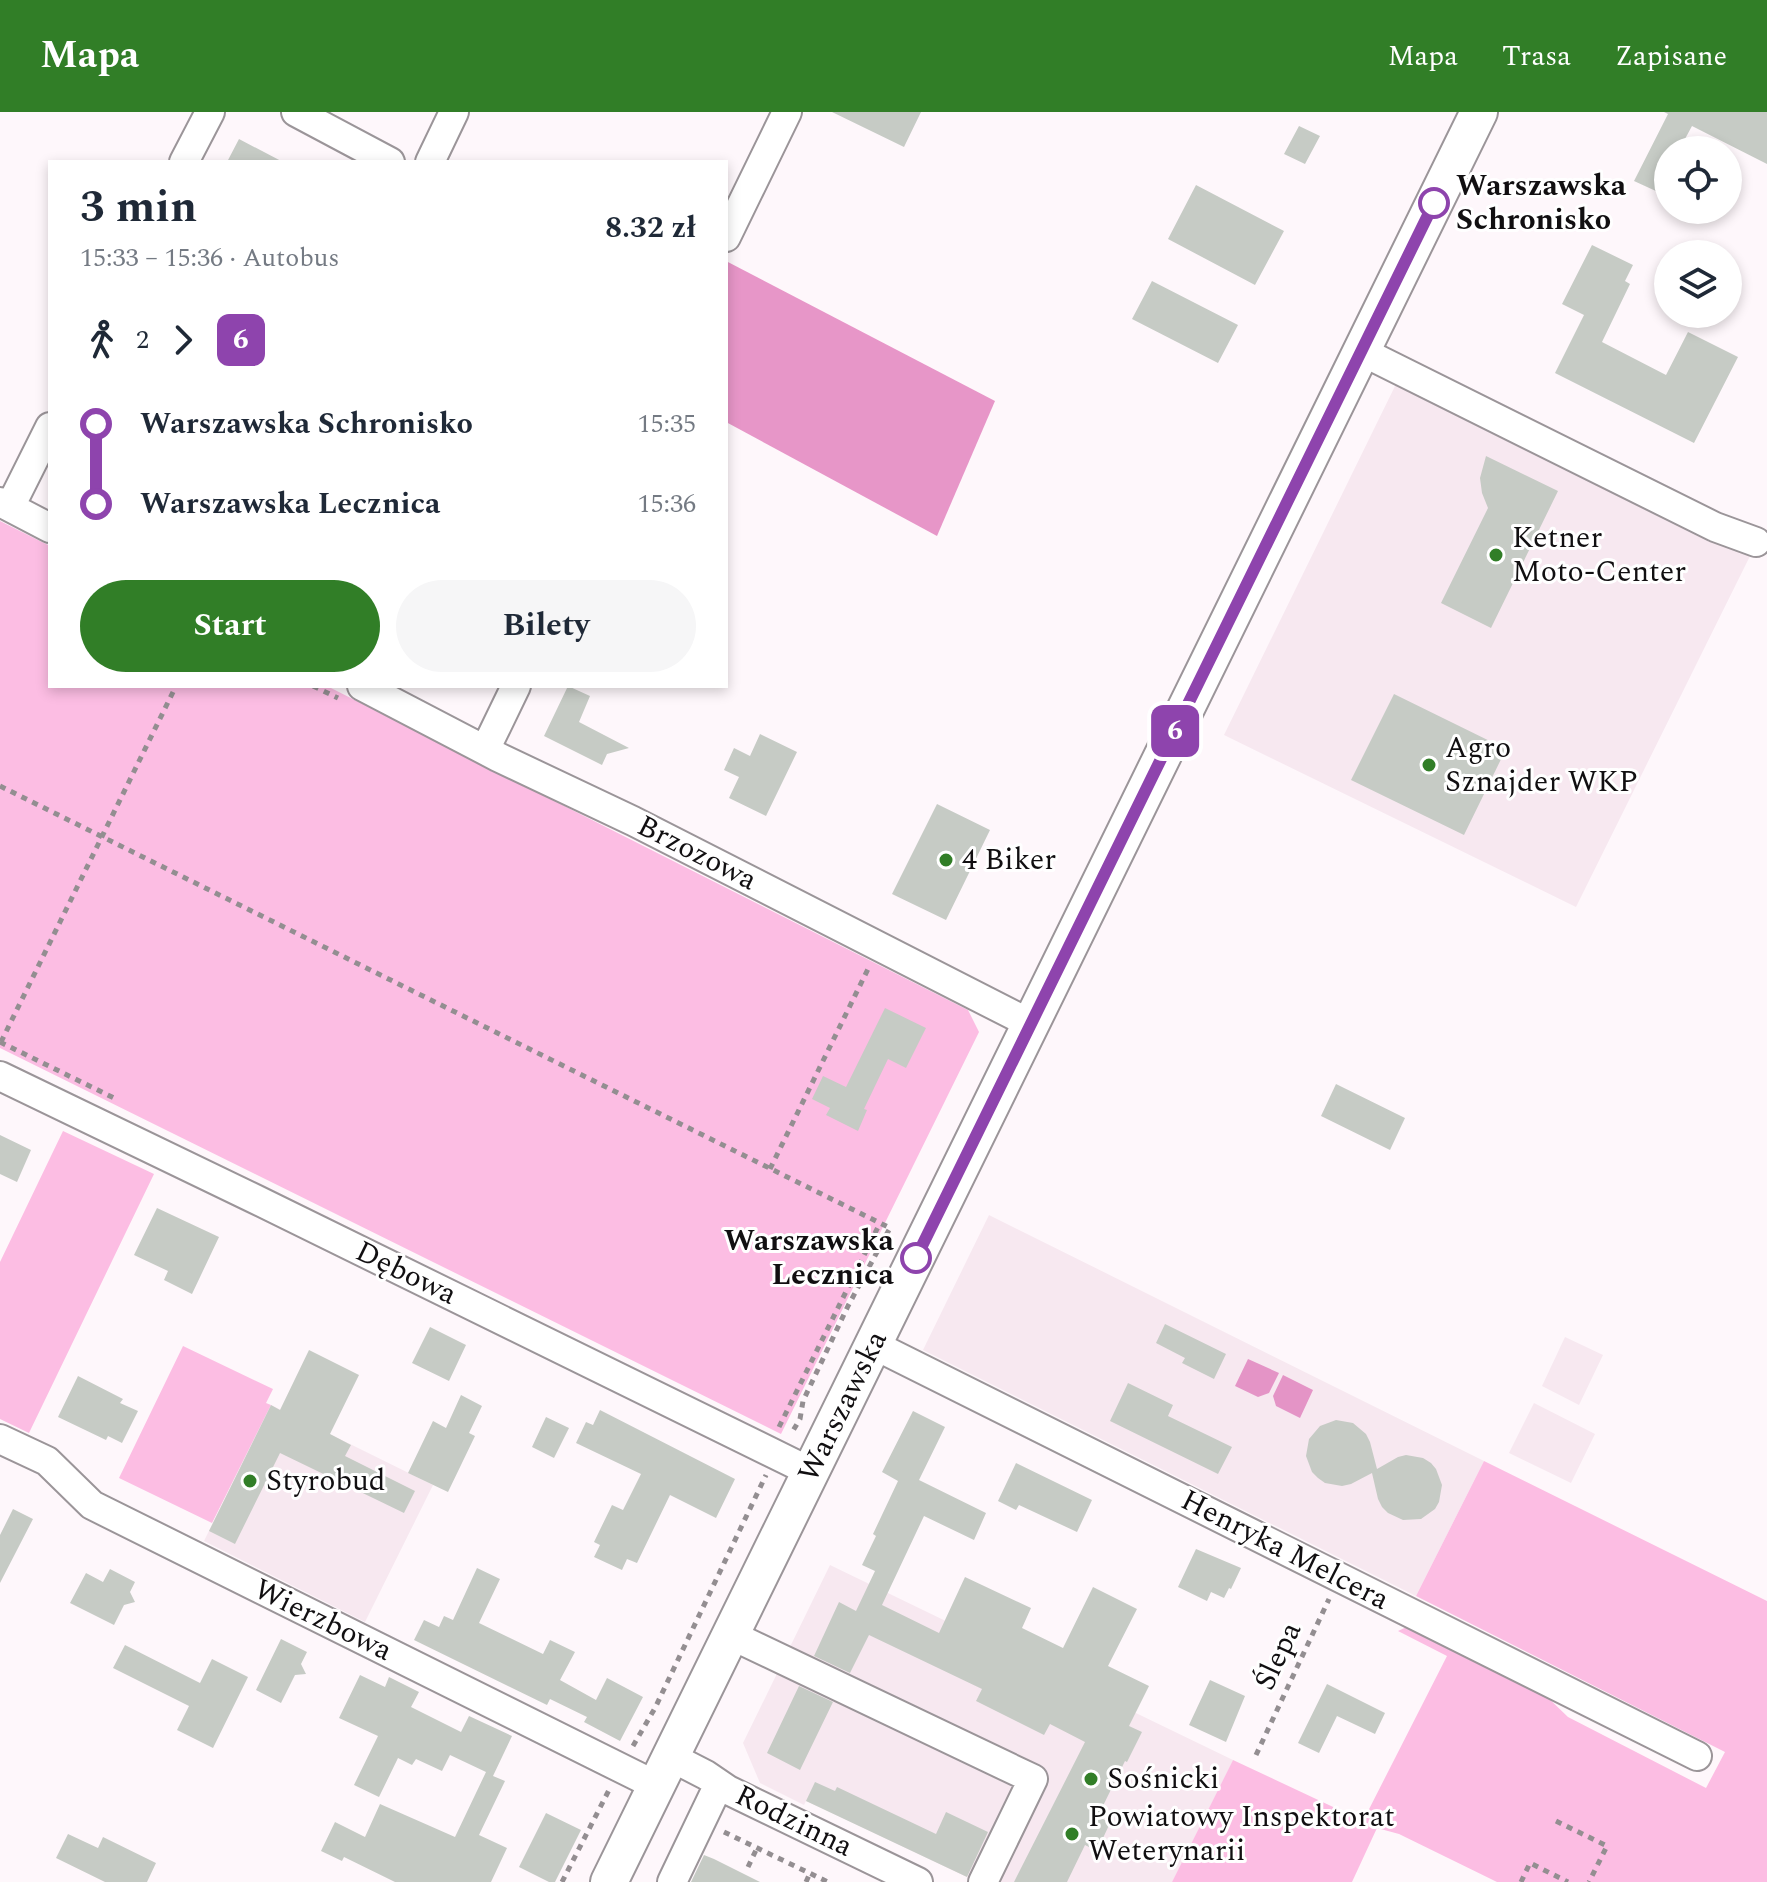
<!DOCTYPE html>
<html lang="pl">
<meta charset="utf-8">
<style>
:root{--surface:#fff;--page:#f6f6f7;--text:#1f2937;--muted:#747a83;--accent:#317e27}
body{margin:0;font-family:Spectral,serif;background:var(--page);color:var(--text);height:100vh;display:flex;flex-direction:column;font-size:30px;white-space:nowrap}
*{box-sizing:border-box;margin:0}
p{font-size:26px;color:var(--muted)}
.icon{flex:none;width:44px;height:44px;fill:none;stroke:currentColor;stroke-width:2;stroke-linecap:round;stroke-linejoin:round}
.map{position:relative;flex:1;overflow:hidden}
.side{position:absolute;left:48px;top:48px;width:680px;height:528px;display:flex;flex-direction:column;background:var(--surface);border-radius:0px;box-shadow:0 4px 12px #0003}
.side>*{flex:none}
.badge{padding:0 16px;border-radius:12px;font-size:28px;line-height:52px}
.buttons{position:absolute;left:1654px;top:24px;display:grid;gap:16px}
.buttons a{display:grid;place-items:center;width:88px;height:88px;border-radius:50%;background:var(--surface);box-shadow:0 4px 12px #0003;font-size:40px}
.map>.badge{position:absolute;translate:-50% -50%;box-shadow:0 0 0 4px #fff}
.legs{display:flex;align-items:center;gap:12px;height:88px;padding:0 32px;font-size:26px}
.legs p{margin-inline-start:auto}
.summary{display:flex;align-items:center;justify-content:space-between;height:136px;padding:0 32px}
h1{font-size:44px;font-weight:700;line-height:60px}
.cta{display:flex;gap:16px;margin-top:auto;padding:16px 32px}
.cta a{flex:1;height:92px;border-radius:48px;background:var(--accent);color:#fff;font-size:32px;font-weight:700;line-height:92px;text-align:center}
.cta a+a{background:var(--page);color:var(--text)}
ul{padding:0 32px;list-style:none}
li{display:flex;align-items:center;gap:28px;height:80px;font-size:30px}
li i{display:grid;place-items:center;width:12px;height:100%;margin:0 10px;background:currentColor}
li i::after{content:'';width:20px;height:20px;margin:-10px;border:6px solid;border-radius:50%;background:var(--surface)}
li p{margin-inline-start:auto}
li:first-child i{background:linear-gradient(#0000 50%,currentColor 0)}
li:last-child i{background:linear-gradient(currentColor 50%,#0000 0)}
header{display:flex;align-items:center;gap:48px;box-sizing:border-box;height:112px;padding:0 40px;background:var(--accent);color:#fff}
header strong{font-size:38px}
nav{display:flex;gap:44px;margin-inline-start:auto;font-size:28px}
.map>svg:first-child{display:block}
.built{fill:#f7e8f0}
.green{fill:#fcbde3}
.forest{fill:#e796c8}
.water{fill:#e494c6}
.building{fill:#c6cbc5}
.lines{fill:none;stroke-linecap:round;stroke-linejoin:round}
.minor-casing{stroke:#9b9599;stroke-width:32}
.major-casing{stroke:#9b9599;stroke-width:40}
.path{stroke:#938e91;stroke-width:5;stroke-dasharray:6 6;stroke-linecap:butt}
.minor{stroke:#fff;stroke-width:28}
.major{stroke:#fff;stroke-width:36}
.line-1-casing{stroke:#fff;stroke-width:18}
.line-1{stroke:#8e44ad;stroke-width:12}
.stop-1-dot{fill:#fff;stroke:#8e44ad;stroke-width:4}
.poi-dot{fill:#317e27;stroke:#fff;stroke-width:3}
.labels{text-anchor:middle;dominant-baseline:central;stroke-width:6;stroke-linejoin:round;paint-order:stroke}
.stop-label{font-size:30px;font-weight:bold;fill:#110f11;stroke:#fff;text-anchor:start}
.poi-label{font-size:30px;fill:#110f11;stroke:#fff;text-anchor:start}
.street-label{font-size:30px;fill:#110f11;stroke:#fff}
</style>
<header>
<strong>Mapa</strong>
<nav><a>Mapa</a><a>Trasa</a><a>Zapisane</a></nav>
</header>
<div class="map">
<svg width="1767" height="1770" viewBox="0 0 1767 1770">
<rect width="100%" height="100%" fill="#fef7fb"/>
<path class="built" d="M 1398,268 L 1750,444 L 1576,795 L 1224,623 Z
M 989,1103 L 1484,1349 L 1416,1484 L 923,1238 Z
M 1565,1225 L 1603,1243 L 1579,1293 L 1542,1274 Z
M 1534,1291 L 1595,1322 L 1571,1371 L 1509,1341 Z
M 271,1293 L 433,1373 L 365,1510 L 204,1429 Z
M 830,1453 L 1233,1648 L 1172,1770 L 968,1770 L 969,1766 L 826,1698 L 806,1689 L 804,1693 L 760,1671 L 743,1631 Z"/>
<path class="green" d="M 0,409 L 50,434 L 50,574 L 327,574 L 968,898 L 979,920 L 781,1322 L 0,936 Z
M 63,1019 L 154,1062 L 29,1321 L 0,1307 L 0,1150 Z
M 183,1234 L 273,1277 L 266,1291 L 271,1293 L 212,1411 L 119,1366 Z
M 1484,1349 L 1767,1489 L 1767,1770 L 1497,1770 L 1399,1722 L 1377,1716 L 1352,1770 L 1172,1770 L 1233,1648 L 1363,1709 L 1447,1544 L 1398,1519 L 1411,1513 L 1541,1579 L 1568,1605 L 1706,1676 L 1725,1640 L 1416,1484 Z"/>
<path class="forest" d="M 726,149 L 995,289 L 937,424 L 726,310 Z"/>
<path class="water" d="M 1248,1247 L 1279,1261 L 1269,1281 L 1258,1285 L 1235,1274 Z
M 1283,1263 L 1313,1278 L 1300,1306 L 1276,1294 L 1273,1284 Z"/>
<path class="building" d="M 832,0 L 921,0 L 904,35 Z
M 1664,0 L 1767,0 L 1767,52 L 1692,14 L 1679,38 L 1668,38 L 1668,60 L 1658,80 L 1634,69 L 1668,2 Z
M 1299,14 L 1320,24 L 1305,52 L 1284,42 Z
M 239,27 L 283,50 L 227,50 Z
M 1196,73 L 1284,119 L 1255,173 L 1168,127 Z
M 1592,133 L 1633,153 L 1625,169 L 1630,172 L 1602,230 L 1666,263 L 1688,220 L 1738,245 L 1694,331 L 1555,261 L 1584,203 L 1562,192 Z
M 1152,169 L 1238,213 L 1218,251 L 1132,207 Z
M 1486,344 L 1558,379 L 1491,516 L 1441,491 L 1488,396 L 1482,381 L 1480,366 Z
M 568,574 L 590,584 L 579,610 L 629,636 L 607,642 L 602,653 L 544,624 Z
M 1394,582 L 1506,637 L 1464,723 L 1351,668 Z
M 760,622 L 797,640 L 766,704 L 729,686 L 739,665 L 724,658 L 734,636 L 750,644 Z
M 937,692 L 990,718 L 946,808 L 892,782 Z
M 885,896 L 926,916 L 906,956 L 888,947 L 864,997 L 867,998 L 858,1019 L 826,1003 L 830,996 L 812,987 L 823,964 L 846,975 Z
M 1336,972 L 1405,1006 L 1390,1038 L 1321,1004 Z
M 0,1023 L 31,1038 L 17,1070 L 0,1062 Z
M 157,1096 L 219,1125 L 192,1182 L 164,1168 L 168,1159 L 134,1143 Z
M 1165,1212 L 1226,1242 L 1214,1267 L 1182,1251 L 1185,1246 L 1156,1231 Z
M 430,1215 L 466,1233 L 449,1269 L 412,1251 Z
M 309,1238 L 359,1263 L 330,1322 L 351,1333 L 345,1344 L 415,1379 L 404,1401 L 280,1341 L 235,1432 L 209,1419 L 271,1293 L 280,1298 Z
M 78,1264 L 123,1287 L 120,1291 L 138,1299 L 122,1331 L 108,1324 L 106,1328 L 58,1305 Z
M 1128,1271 L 1173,1293 L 1168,1304 L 1232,1335 L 1218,1362 L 1110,1309 Z
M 461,1283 L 482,1294 L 469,1321 L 475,1324 L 448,1380 L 408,1361 L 433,1309 L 446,1316 Z
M 600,1298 L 735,1367 L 716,1406 L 670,1383 L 637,1451 L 627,1447 L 622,1458 L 594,1445 L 600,1433 L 594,1430 L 612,1393 L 623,1398 L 641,1362 L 576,1331 L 586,1310 L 593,1313 Z
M 913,1299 L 945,1315 L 919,1368 L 986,1401 L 974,1428 L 924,1404 L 882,1493 L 939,1521 L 965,1465 L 1031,1496 L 1022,1516 L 1063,1536 L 1093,1475 L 1137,1497 L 1108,1554 L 1149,1574 L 1129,1614 L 1142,1620 L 1127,1650 L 1125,1649 L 1098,1704 L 1110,1711 L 1097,1739 L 1085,1733 L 1067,1770 L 1014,1770 L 1085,1630 L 1050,1612 L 1044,1623 L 976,1589 L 982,1577 L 869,1523 L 850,1561 L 814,1544 L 839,1490 L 856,1499 L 875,1459 L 862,1453 L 876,1424 L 873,1422 L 898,1369 L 882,1360 Z
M 546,1305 L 569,1316 L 554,1346 L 532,1335 Z
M 1336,1308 L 1353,1311 L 1366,1322 L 1370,1330 L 1377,1357 L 1398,1345 L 1406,1343 L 1423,1346 L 1431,1351 L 1436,1357 L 1442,1373 L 1439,1390 L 1435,1397 L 1421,1407 L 1403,1408 L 1388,1401 L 1382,1395 L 1378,1387 L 1372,1361 L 1351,1372 L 1342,1374 L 1325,1371 L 1318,1366 L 1312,1360 L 1306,1344 L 1309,1327 L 1320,1314 Z
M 1016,1351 L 1092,1388 L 1077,1420 L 1019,1393 L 1016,1398 L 998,1389 Z
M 13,1397 L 33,1407 L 0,1471 L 0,1423 Z
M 1196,1437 L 1241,1456 L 1231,1477 L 1229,1476 L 1224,1486 L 1211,1480 L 1207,1489 L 1178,1475 Z
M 477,1456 L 500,1467 L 479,1511 L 543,1542 L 550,1528 L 575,1540 L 560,1568 L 596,1588 L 607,1566 L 643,1585 L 620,1629 L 584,1610 L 587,1605 L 550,1587 L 547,1593 L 414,1528 L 424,1508 L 439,1515 L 444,1504 L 453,1508 Z
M 110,1457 L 135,1470 L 130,1480 L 135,1490 L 124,1493 L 114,1513 L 70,1491 L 86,1461 L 103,1470 Z
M 281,1527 L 307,1540 L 301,1552 L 306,1562 L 295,1563 L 281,1591 L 256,1578 Z
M 125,1533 L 200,1571 L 212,1547 L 248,1565 L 213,1636 L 177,1618 L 189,1594 L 113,1556 Z
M 360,1563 L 385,1575 L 389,1565 L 419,1580 L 411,1595 L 461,1620 L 469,1604 L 512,1624 L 493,1664 L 505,1669 L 479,1723 L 507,1736 L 491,1770 L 395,1770 L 344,1745 L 342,1749 L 321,1739 L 335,1710 L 365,1725 L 380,1692 L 455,1725 L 486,1660 L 450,1643 L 442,1659 L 416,1647 L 412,1653 L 398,1646 L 379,1685 L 354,1673 L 378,1624 L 339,1606 Z
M 1210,1568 L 1245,1584 L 1226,1630 L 1189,1613 Z
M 1327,1572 L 1385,1601 L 1375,1622 L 1337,1604 L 1319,1641 L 1298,1631 Z
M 799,1574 L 833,1590 L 800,1658 L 767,1641 Z
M 815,1670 L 835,1679 L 837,1675 L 936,1722 L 946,1700 L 988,1720 L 967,1765 L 806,1689 Z
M 546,1701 L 581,1718 L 555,1770 L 549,1770 L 519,1755 Z
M 68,1722 L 98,1736 L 103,1725 L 156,1751 L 147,1770 L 105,1770 L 56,1746 Z
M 704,1743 L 714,1747 L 760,1770 L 691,1770 Z"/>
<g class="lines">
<g class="minor-casing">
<path id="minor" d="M 296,0 L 390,50
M 184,50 L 210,0
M 430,50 L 454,0
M 726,125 L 787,0
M 1361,239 L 1715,415 L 1756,430
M 0,390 L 50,416
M 10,395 L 50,315
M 362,574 L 498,645 L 633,709 L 1031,912
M 485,638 L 516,574
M 0,964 L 255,1087 L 811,1360
M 874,1233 L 1697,1644
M 0,1327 L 47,1349 L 92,1393 L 657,1674
M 731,1523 L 1033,1667 L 983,1770
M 671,1645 L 706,1663 L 728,1678 L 918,1770
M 672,1770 L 719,1672"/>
</g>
<g class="major-casing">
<g id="major">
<path id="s1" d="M 609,1770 L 1479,0"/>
</g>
</g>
<path class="path" d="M 313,574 L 338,586
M 0,674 L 890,1116 L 848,1194 L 803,1289 L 800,1307 L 791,1322
M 0,930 L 114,986
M 1,930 L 176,574
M 770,1057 L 868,857
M 779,1315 L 880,1111
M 633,1634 L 655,1596 L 766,1363
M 1256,1643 L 1329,1487
M 1556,1709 L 1607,1734 L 1589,1770
M 724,1720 L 828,1770
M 748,1755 L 757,1736
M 562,1770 L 609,1678
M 806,1770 L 810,1761
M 1521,1770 L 1530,1751 L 1568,1770"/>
<use href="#minor" class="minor"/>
<use href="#major" class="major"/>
</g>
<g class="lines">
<g class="line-1-casing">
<path id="line-1" d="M 916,1146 L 1434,91"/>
</g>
<use href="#line-1" class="line-1"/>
</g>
<g class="stop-1-dot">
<circle cx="1434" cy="91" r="14"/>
<circle cx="916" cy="1146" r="14"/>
</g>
<g class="poi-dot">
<circle cx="1496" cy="443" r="8"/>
<circle cx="1429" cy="653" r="8"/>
<circle cx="946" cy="748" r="8"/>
<circle cx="250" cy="1369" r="8"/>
<circle cx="1091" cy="1667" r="8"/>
<circle cx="1072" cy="1722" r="8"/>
</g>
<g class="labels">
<g class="stop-label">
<text x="1456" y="74">Warszawska<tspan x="1456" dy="34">Schronisko</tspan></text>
<text x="894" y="1129" text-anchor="end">Warszawska<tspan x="894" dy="34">Lecznica</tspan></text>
</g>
<g class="poi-label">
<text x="1512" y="426">Ketner<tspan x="1512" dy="34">Moto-Center</tspan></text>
<text x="1445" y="636">Agro<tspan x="1445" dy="34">Sznajder WKP</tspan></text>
<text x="962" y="748">4 Biker</text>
<text x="266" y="1369">Styrobud</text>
<text x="1107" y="1667">Sośnicki</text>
<text x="1088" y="1705">Powiatowy Inspektorat<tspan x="1088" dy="34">Weterynarii</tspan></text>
</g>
<g class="street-label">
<text transform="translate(697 741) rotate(27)">Brzozowa</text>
<text transform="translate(406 1161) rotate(26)">Dębowa</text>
<text stroke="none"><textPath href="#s1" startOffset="530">Warszawska</textPath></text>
<text transform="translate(1285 1438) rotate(27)">Henryka Melcera</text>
<text transform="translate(323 1508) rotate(26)">Wierzbowa</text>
<text transform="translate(1278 1544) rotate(-65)">Ślepa</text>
<text transform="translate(794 1709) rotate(26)">Rodzinna</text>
</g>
</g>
</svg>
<div class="buttons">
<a><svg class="icon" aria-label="locate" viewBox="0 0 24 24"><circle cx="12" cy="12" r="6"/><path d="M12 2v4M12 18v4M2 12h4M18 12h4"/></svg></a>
<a><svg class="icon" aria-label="layers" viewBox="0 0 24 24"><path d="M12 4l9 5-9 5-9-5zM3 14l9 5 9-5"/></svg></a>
</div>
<b class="badge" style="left:1175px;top:619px;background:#8e44ad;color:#fff">6</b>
<section class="side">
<div class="summary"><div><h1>3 min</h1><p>15:33 – 15:36 · Autobus</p></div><b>8.32 zł</b></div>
<div class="legs"><svg class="icon" aria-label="walk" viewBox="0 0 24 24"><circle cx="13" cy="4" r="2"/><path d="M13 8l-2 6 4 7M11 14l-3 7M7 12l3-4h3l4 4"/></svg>2<svg class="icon" aria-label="forward" viewBox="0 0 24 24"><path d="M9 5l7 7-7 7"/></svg><b class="badge" style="background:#8e44ad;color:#fff">6</b></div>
<ul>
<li><i style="color:#8e44ad"></i><b>Warszawska Schronisko</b><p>15:35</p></li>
<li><i style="color:#8e44ad"></i><b>Warszawska Lecznica</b><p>15:36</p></li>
</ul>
<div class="cta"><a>Start</a><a>Bilety</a></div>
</section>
</div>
